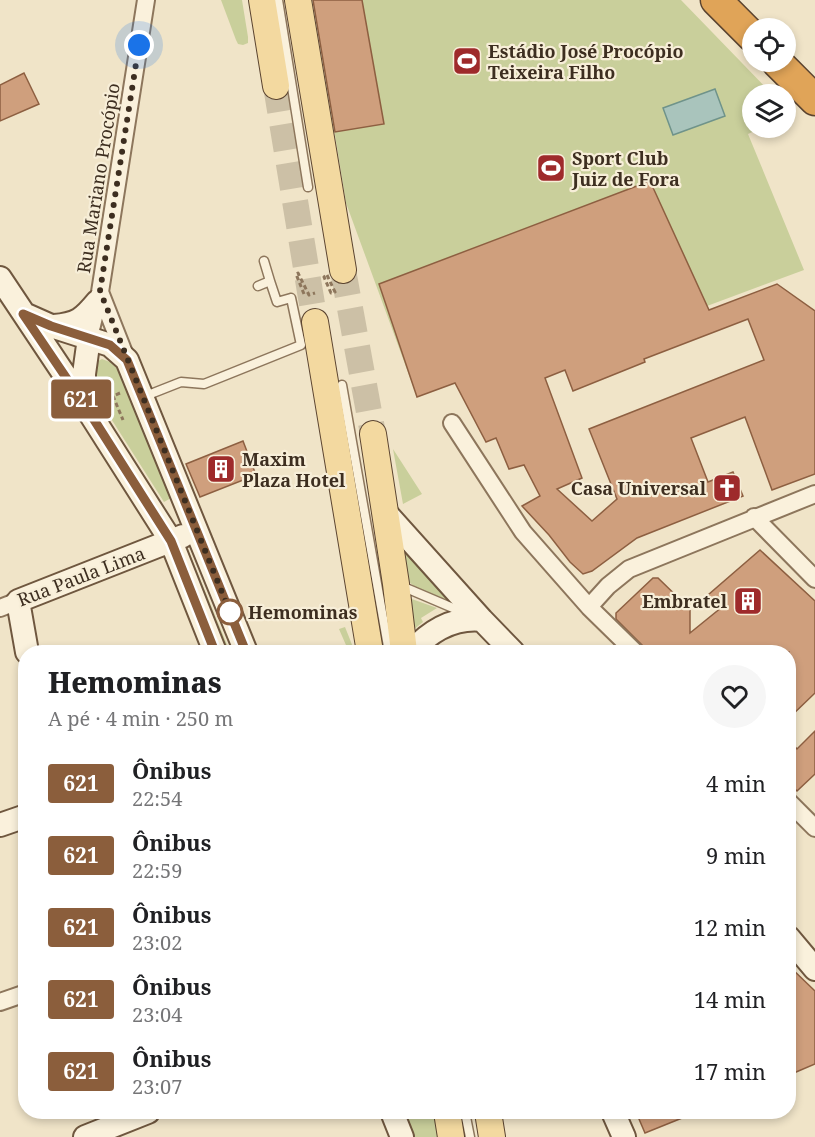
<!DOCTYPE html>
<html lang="pt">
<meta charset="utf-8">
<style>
:root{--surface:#fff;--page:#f6f6f6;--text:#202124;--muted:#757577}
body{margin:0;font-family:"Noto Serif",serif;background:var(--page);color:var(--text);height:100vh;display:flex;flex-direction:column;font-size:22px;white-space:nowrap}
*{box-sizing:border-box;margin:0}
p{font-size:20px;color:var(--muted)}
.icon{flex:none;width:33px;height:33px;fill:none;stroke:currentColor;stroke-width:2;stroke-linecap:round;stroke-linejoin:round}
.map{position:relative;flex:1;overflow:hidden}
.drawer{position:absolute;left:18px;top:645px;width:778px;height:474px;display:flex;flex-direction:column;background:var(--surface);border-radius:24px;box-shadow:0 3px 9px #0003}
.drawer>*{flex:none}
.badge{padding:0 12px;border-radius:4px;font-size:21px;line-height:39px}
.buttons{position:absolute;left:742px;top:18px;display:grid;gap:12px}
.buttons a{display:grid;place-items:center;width:54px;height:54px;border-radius:50%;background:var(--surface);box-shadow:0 3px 9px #0003;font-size:30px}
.you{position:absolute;width:30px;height:30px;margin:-15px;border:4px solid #fff;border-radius:50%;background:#1a73e8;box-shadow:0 0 0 9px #1a73e833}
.map>.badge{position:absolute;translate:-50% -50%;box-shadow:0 0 0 3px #fff}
.round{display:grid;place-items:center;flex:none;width:63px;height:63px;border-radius:32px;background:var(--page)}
.headline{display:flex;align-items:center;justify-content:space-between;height:102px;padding:0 30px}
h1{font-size:28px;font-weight:800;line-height:45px}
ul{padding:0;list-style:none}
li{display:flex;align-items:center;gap:18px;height:72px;padding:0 30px}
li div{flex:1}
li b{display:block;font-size:22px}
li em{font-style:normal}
li .badge{min-width:66px;font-weight:700;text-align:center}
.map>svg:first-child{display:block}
.green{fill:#c9cf9b}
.water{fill:#a9c4bc;stroke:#6f938a;stroke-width:1.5}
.building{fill:#cf9f7d;stroke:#8d5f41;stroke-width:1.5;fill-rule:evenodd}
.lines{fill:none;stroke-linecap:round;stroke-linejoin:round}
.primary-tunnel{stroke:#ccc0a6;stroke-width:26;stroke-dasharray:26 13;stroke-linecap:butt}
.lane-casing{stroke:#8d765c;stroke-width:11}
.street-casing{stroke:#8d765c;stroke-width:20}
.secondary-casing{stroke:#6f573f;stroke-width:26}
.primary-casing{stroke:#5b4430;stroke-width:28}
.highway-casing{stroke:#5b4430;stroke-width:33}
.path{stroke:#8d765c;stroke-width:3;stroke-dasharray:4.5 3;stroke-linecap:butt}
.lane{stroke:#faf1dc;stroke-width:8}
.street{stroke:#faf1dc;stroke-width:16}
.secondary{stroke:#faf1dc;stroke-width:22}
.primary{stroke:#f3d9a0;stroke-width:26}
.highway{stroke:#e0a458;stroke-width:30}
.line-casing{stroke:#fff;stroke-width:14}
.line{stroke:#8b5e3c;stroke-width:9}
.walk{stroke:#3d2e20;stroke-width:6;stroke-dasharray:0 10.8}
.stop-dot{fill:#fff;stroke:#8b5e3c;stroke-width:3}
.labels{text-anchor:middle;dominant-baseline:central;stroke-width:4.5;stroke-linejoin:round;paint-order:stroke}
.poi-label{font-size:18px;font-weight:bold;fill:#3d2e20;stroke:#f7eed8;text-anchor:start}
.street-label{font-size:18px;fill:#3d2e20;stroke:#f7eed8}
.stop-label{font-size:18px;font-weight:bold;fill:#3d2e20;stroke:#f7eed8;text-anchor:start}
</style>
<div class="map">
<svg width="815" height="1137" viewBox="0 0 815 1137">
<rect width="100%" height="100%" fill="#f0e4c8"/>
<path class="green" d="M 221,0 L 242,0 L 248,37 L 248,43 L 243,45 L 238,44 L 236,40 Z
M 313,0 L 681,0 L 772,94 L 753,94 L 753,128 L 761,128 L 748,134 L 804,270 L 707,306 L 700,292 L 417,397 L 346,203 Z
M 102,359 L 110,362 L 117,368 L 171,498 L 164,502 L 89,384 L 94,363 Z
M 393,449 L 422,494 L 403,504 Z
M 400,545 L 453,598 L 447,601 L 415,587 L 408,581 Z
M 187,547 L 230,652 L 227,652 L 183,548 Z
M 409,598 L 437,608 L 421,618 L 423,622 L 413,630 Z
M 345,627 L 355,652 L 349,652 L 339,629 Z
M 400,1112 L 435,1112 L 440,1137 L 410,1137 Z"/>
<path class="water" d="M 715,89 L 725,116 L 673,135 L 663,108 Z"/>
<path class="building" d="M 313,0 L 362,0 L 384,124 L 335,132 Z
M 24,73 L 39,104 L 0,121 L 0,85 Z
M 650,181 L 709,310 L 777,284 L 815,311 L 815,474 L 772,490 L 745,417 L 691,438 L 708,482 L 733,472 L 743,496 L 637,538 L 592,571 L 583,574 L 570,562 L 549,535 L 522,506 L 540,496 L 524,465 L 509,469 L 496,438 L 486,442 L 455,383 L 417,397 L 379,284 ZM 748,319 L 764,360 L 589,429 L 617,499 L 592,521 L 557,489 L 582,478 L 545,378 L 565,370 L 573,391 L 645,362 L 644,359 Z
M 243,441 L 256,475 L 200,497 L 186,464 Z
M 760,550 L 815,601 L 815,693 L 789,718 L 789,652 L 649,652 L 616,619 L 616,613 L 653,578 L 658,578 L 690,609 L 690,633 L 722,607 L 708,595 Z
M 815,731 L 815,774 L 797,791 L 789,783 L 789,740 L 797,749 Z
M 789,966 L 815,991 L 815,1064 L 789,1075 Z
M 636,1112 L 697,1112 L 645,1133 Z"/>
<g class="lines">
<path class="primary-tunnel" d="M 276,86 L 315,322
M 343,270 L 373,434"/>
<g class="lane-casing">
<path id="lane" d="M 278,0 L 308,187
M 264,261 L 270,281
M 342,385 L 389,652
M 143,397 L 181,382 L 204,384 L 301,345 L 291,298 L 277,302 L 270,281 L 258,286
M 399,585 L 467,614
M 465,1112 L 470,1137"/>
</g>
<g class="street-casing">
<path id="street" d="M 100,292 L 126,358
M 89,338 L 100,292 L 146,0
M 452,423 L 523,532 L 589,607 L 635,652
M 754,517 L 815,579
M 589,607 L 608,586 L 629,569 L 815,494
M 0,608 L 18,601
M 789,802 L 815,828
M 0,1002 L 26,993"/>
</g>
<g class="secondary-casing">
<path id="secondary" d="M 0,278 L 84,404 L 171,541 L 215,652
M 24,314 L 51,326 L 110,345 L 127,360 L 246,652
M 54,326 C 77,324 83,319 97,302
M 84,404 L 84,374 L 89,338
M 385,512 L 482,620 L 513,652
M 27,652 L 18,601 L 183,536
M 411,652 C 430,631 453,617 482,620
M 0,825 L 26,816
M 789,938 L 815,969
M 392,1112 L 402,1137
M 613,1112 L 624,1137
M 85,1137 L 148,1112"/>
</g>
<g class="primary-casing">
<path id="primary" d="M 262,0 L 276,86
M 298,0 L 343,270
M 315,322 L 370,652
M 373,434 L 396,584 L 404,652
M 447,1112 L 451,1137
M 488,1112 L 492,1137"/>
</g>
<g class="highway-casing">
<path id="highway" d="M 716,0 L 753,37
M 777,62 L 815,100"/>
</g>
<path class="path" d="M 327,275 L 335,292 L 331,293 L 324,277 Z
M 304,294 L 296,274 L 298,273 L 309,295 L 315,293
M 120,393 L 113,396 L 123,420"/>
<use href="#lane" class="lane"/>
<use href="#street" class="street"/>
<use href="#secondary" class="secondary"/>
<use href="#primary" class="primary"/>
<use href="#highway" class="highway"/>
</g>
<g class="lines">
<g class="line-casing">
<path id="line" d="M 215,652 L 171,541 L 84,404 L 23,314 L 51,326 L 110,345 L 127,360 L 246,652"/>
</g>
<use href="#line" class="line"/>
<path class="walk" d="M 139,45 L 100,291 L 230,612"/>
</g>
<defs>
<g id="stadium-square" transform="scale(1.5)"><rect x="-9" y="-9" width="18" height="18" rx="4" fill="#9e2a2b" stroke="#f7eed8"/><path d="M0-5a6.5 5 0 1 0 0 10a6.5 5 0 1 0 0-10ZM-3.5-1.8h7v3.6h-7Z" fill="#fff"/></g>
<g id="building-square" transform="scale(1.5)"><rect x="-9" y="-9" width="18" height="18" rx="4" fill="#9e2a2b" stroke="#f7eed8"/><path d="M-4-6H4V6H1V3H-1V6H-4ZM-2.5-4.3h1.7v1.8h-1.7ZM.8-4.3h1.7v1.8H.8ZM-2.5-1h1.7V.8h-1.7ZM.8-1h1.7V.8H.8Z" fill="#fff"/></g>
<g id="church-square" transform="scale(1.5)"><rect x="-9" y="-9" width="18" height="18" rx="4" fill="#9e2a2b" stroke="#f7eed8"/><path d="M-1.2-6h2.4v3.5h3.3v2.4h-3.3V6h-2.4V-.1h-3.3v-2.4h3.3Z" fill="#fff"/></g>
</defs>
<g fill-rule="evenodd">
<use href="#stadium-square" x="467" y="61"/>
<use href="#stadium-square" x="551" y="168"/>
<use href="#building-square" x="221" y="469"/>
<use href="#church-square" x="727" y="488"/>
<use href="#building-square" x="748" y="601"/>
</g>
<circle class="stop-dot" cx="230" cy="612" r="12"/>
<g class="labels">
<g class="poi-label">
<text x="488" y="51">Estádio José Procópio<tspan x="488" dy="21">Teixeira Filho</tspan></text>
<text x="572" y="158">Sport Club<tspan x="572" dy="21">Juiz de Fora</tspan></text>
<text x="242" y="459">Maxim<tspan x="242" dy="21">Plaza Hotel</tspan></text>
<text x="706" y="488" text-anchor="end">Casa Universal</text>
<text x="727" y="601" text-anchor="end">Embratel</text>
</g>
<g class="street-label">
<text transform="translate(98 178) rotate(-81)">Rua Mariano Procópio</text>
<text transform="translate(81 576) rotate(-21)">Rua Paula Lima</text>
</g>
<g class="stop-label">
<text x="248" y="612">Hemominas</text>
</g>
</g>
</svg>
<div class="buttons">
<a><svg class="icon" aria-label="locate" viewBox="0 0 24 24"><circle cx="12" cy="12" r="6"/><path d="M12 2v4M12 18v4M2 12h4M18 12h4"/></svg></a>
<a><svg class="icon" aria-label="layers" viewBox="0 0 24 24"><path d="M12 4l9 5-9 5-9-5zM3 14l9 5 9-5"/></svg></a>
</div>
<div class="you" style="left:139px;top:45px"></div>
<b class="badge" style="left:81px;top:399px;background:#8b5e3c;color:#fff">621</b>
<section class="drawer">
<div class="headline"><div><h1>Hemominas</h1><p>A pé · 4 min · 250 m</p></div><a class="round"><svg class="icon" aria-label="heart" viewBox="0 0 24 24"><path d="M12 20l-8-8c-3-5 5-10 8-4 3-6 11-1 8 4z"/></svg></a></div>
<ul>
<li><span class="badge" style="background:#8b5e3c;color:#fff">621</span><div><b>Ônibus</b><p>22:54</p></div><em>4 min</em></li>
<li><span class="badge" style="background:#8b5e3c;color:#fff">621</span><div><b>Ônibus</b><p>22:59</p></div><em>9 min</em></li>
<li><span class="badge" style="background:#8b5e3c;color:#fff">621</span><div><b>Ônibus</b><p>23:02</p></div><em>12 min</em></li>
<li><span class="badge" style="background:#8b5e3c;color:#fff">621</span><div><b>Ônibus</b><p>23:04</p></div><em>14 min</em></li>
<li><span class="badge" style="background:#8b5e3c;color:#fff">621</span><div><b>Ônibus</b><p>23:07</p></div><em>17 min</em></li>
</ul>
</section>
</div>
